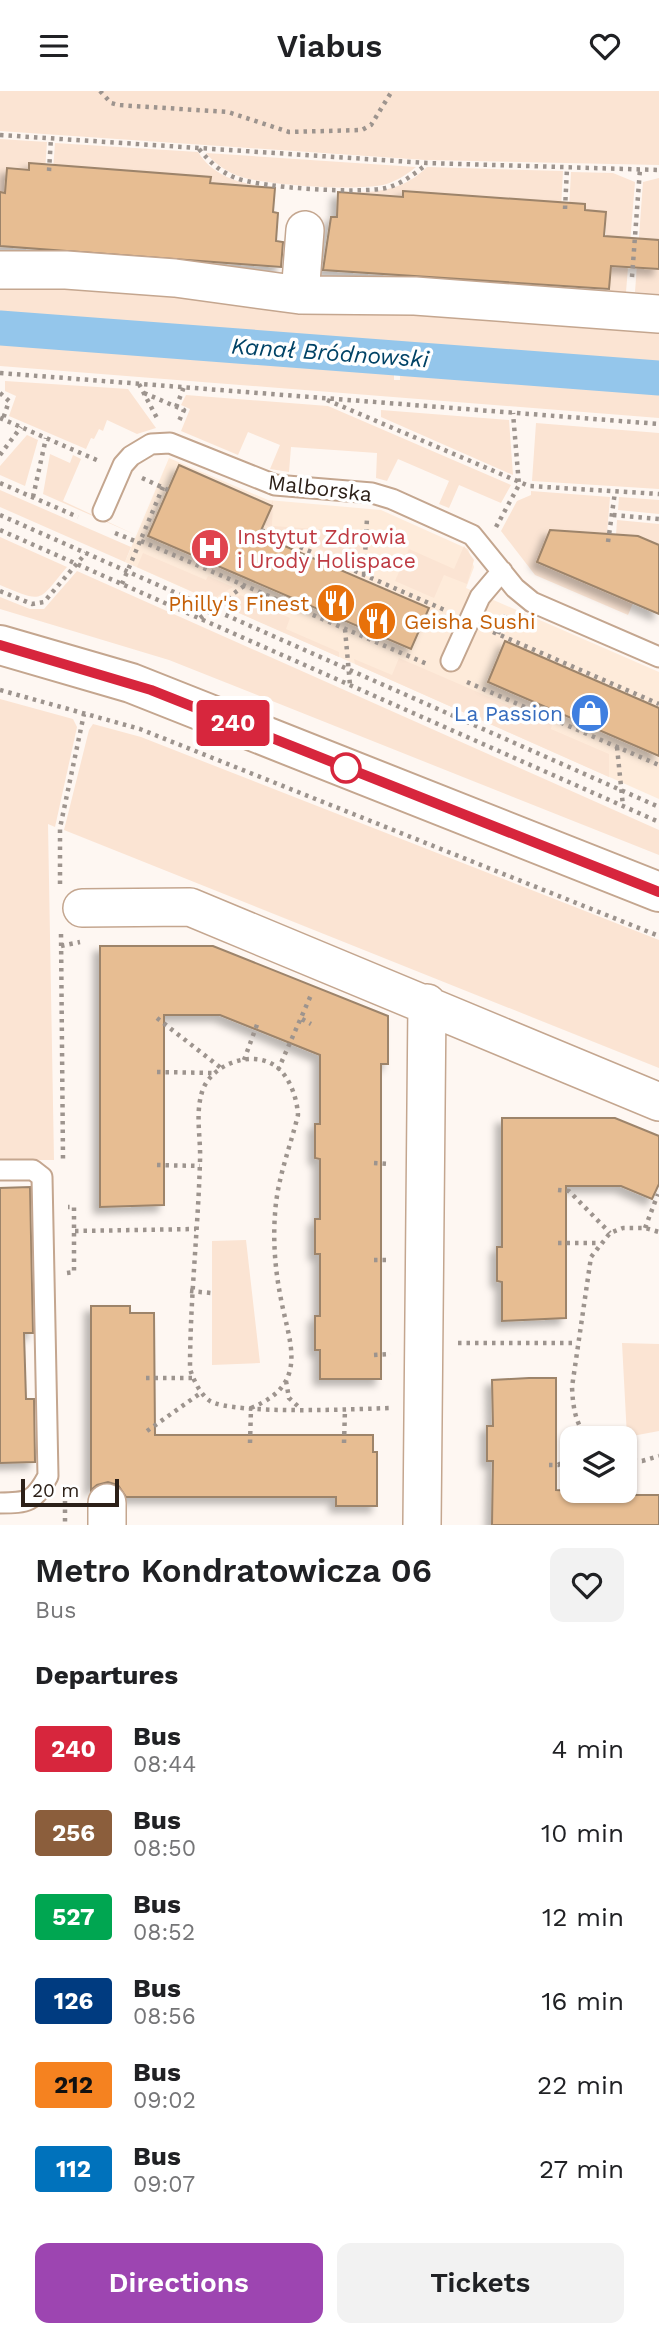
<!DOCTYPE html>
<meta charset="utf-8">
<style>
:root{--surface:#fff;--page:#f2f2f2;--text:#202124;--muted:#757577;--accent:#9d45b1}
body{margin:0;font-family:"Work Sans",sans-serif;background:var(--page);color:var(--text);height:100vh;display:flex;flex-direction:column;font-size:26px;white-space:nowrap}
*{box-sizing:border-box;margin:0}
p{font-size:23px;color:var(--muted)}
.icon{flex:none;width:38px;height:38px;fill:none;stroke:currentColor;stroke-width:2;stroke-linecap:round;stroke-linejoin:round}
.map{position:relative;height:1434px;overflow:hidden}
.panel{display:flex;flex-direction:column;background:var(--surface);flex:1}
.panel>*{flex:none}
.badge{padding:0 14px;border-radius:5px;font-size:24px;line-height:46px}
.tools{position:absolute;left:560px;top:1335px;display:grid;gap:14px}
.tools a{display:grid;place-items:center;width:77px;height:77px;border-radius:14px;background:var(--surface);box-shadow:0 2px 5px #0004;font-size:35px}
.scale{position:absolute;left:21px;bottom:18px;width:98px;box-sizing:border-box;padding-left:7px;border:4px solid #2c2018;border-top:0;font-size:19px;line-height:24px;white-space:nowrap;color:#2c2018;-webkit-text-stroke:5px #fff;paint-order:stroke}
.map>.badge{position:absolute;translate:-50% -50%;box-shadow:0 0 0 4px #fff}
h2{padding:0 35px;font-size:26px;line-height:63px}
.round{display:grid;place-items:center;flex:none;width:74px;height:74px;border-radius:14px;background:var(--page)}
.overview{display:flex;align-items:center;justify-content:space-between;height:119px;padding:0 35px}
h1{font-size:33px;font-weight:600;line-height:52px}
.cta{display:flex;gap:14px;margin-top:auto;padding:14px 35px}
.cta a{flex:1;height:80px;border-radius:14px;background:var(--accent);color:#fff;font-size:28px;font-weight:600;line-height:80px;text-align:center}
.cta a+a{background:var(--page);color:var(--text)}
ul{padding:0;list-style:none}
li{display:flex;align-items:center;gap:21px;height:84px;padding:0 35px}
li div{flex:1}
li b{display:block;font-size:26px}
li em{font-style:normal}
li .badge{min-width:77px;font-weight:700;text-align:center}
header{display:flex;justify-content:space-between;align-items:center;height:91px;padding:0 35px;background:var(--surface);font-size:32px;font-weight:600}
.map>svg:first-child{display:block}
.commercial{fill:#feebda}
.green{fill:#fbe4d3}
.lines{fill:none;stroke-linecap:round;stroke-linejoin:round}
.canal{stroke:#94c6eb;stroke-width:35}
.building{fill:#e7bd92;stroke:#9d846b;stroke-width:2;filter:url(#shadow)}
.lane-casing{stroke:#c4a68f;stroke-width:23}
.street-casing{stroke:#c4a68f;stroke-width:40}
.secondary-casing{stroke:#c4a68f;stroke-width:42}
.path{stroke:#9d948e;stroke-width:4.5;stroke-dasharray:3.5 5;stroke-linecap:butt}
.lane{stroke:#fff;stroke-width:19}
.street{stroke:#fff;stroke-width:37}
.secondary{stroke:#fff;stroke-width:38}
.line-casing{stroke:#fff;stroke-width:16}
.line{stroke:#d7263d;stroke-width:10}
.stop-dot{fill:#fff;stroke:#d7263d;stroke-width:3.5}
.labels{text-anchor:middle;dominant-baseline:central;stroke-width:7;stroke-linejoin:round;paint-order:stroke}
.street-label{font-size:21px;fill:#2c2018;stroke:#fff}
.health-label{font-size:21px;fill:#be3a42;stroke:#fff;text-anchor:start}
.food-label{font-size:21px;fill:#c56008;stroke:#fff;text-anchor:end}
.shop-label{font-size:21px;fill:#366cbe;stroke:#fff;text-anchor:end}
.water-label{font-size:23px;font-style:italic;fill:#014366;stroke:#fff}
</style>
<header><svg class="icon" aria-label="menu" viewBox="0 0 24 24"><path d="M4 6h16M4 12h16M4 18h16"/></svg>Viabus<svg class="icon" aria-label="heart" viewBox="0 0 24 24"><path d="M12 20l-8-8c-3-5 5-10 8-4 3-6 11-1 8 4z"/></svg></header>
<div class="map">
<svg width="659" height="1434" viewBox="0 0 659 1434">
<defs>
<filter id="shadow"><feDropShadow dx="-6" dy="6" stdDeviation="3.5" flood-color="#0004"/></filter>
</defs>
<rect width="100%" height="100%" fill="#fef7f2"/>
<path class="commercial" d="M 169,367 L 268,409 L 381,419 L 468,458 L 474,476 L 466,497 L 659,581 L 659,708 L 125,471 Z"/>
<path class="green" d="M 0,0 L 659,0 L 659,74 L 425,69 L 0,40 Z
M 0,48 L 47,51 L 45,80 L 29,72 L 29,79 L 7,77 L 5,102 L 0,101 Z
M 55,52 L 198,61 C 216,89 245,93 275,97 L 210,92 L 211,87 L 53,80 Z
M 206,62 L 416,76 C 406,84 395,91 383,94 C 355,100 269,94 241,86 C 227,81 215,73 206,62 Z
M 427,76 L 563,80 L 561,118 L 403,101 L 403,106 L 338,101 C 372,102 401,102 427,76 Z
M 571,81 L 613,82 L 635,91 L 626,201 L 609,200 C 611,173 604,148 606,121 L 585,119 L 585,113 L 569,118 Z
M 659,87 L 659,203 L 635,201 L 643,91 Z
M 0,190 L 659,234 L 659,272 L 0,221 Z
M 0,252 L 394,282 L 394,289 L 400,289 L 400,282 L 659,302 L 659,327 L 0,275 Z
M 5,290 L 128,298 L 156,337 L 137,343 L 107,329 L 103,340 L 99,338 L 94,348 L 91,347 L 86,358 L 9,325 L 16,305 L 5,300 Z
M 186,304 L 328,315 L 511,394 L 501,412 L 459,394 L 449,417 L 439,413 L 449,390 L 398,368 L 387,390 L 376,387 L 377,362 L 291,356 L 289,381 L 270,378 L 280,354 L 248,341 L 238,364 L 181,340 L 190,318 L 181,314 Z
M 381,319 L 509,329 L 513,384 L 381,326 Z
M 536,332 L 659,342 L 659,398 L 532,390 Z
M 27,344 L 38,349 L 25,395 L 0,384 L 0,375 Z
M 50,363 L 70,372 L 73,364 L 81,368 L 63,410 L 136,444 L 43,403 Z
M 0,399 L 131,456 L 125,471 L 0,416 Z
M 531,400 L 610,406 L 607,443 L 550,439 L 537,471 L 633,512 L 628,524 L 535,484 L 501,440 L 517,410 L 531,404 Z
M 619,406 L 659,409 L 659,423 L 618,419 Z
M 273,409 L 272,435 L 361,441 L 359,475 L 263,433 Z
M 617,429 L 659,433 L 659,454 L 641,446 L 616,444 Z
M 0,446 L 67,476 C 37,512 44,512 0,494 Z
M 464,455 L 474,469 L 467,493 L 444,484 L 434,507 L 395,490 L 409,458 L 454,478 Z
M 143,462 L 206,489 L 208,485 L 233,496 L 211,509 L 137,476 Z
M 77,480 L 659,739 L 659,764 L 169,569 L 0,518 L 0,506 L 30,518 L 44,518 Z
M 240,504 L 290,527 L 286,538 L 339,561 L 339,566 L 225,516 Z
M 399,567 L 552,633 L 551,638 L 609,663 L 609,686 L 355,573 L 354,568 L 392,584 Z
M 0,608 L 73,628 L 77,636 L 55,736 L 48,733 L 54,1069 L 0,1069 Z
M 93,633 L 141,646 L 659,849 L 659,977 L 64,739 L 89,639 Z
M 246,1149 L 260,1272 L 212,1274 L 212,1150 Z
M 622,1252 L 659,1253 L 659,1340 L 627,1346 Z"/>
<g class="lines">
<path class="canal" d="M 0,237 L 659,287"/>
</g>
<path class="building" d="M 29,72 L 211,86 L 210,92 L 275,97 L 273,121 L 278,122 L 276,150 L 283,151 L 281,176 L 0,155 L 0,101 L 5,102 L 7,77 L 29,79 Z
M 403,100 L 585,113 L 585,119 L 606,121 L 604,145 L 659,149 L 659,178 L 611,175 L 609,198 L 323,179 L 331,126 L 337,126 L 338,101 L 403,106 Z
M 179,374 L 272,415 L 259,444 L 429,517 L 411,558 L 148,445 Z
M 550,439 L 638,445 L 659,454 L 659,523 L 537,471 Z
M 505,550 L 659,617 L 659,665 L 488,591 Z
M 100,855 L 213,855 L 388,925 L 388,973 L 381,973 L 381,1288 L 320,1288 L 320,1259 L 315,1259 L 315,1225 L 320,1225 L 320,1163 L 315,1163 L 315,1128 L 320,1128 L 320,1068 L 315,1067 L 315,1033 L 320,1033 L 320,964 L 220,924 L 164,924 L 164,1114 L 100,1116 Z
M 502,1027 L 615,1027 L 659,1045 L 659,1093 L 652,1108 L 621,1095 L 566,1095 L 566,1227 L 502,1230 L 502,1191 L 497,1190 L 497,1156 L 502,1156 Z
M 30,1096 L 33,1242 L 24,1242 L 26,1308 L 34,1308 L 35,1371 L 0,1372 L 0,1097 Z
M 91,1215 L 130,1215 L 130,1222 L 154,1222 L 155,1344 L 373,1344 L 373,1361 L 377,1361 L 377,1415 L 336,1415 L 336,1406 L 126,1406 L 118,1394 L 108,1391 L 97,1394 L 91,1399 Z
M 529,1287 L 556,1287 L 556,1399 L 580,1400 L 580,1404 L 659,1404 L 659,1434 L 492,1434 L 493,1370 L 487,1370 L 487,1335 L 493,1335 L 492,1289 Z"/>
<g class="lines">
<g class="lane-casing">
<path id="lane" d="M 103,420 L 123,374 L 131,365 L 151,353 L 170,352 L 275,394 L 372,402 L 392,408 L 472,444 L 515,497 L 532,511 L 659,566
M 451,570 L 480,506 L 502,480
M 0,1079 L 33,1079 L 42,1086 L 48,1385 C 34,1411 28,1412 0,1412"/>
</g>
<g class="street-casing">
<path id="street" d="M 0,179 L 66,179 L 175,187 L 300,204 L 415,205 L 659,223
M 300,204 L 305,139
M 82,817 L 190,816 L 659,1011
M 107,1434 L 107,1412
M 422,1434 L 427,912"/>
</g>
<g class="secondary-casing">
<path id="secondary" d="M 0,554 L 131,592 L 659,801"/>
</g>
<path class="path" d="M 100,0 L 111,12 L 118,14 L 228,21 L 289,41 L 362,39 L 371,34 L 392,0
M 0,44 L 427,72 L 659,79
M 199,58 C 210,71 220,81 236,87 C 261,97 360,103 386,97 C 402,93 414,83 427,73
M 49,80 L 51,47
M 565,118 L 567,77
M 632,186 L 640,78
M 0,282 L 659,333
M 139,293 L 158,329
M 0,302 L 9,310 L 3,328
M 144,302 L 184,319 L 179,330
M 327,309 L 529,395 L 659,403
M 176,316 L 184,296
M 0,327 L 99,370
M 0,364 L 21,336
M 142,387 L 168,399
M 0,392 L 78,426
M 33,406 L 46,347
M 0,424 L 659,716
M 613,424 L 659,428
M 496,436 L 519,394 L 513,322
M 0,439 L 659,731
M 261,439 L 447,520
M 115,442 L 140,452
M 141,450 L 427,573
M 608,451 L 615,401
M 364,484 L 367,427
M 122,493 L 163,396
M 0,500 L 32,513 L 44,511 L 86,462
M 200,527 L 244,495
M 345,538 L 350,594
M 493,541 L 659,613
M 498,543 L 507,521
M 467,591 L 659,674
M 0,599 L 140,638 L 659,845
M 617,656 L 623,715
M 60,793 L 60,737 L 84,623
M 61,843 L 63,1069
M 61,855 L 80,851
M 157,927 L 221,977
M 302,928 L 311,933
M 244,969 L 258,931
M 278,979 L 311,904
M 157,981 L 213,982
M 374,1072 L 390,1073
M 157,1074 L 200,1075
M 558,1099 L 569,1100 L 610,1142
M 645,1137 L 658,1103
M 75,1140 L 196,1138
M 558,1152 L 598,1152
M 374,1169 L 391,1169
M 67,1182 L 74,1181 L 74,1116 L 68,1116
M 190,1200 L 211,1202
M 458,1252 L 576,1252
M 374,1264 L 391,1263
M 146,1287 L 193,1287
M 286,1290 L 289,1307 L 301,1318
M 251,1317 C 312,1292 288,1250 280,1203 C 275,1177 273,1149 275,1123 C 277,1088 290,1057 298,1024 C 297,1007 290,987 277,976 C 252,957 210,974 202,1001 C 195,1024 201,1047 200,1070 C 198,1140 190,1209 190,1278 C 194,1290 200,1303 210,1310 C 234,1324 358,1318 391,1317
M 147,1340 L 202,1301
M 588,1348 C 575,1332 573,1316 572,1296 L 591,1166 L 610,1142 L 623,1137 L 645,1137 L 659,1141
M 250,1352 L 251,1317
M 344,1352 L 345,1318
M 625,1369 L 642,1370 L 659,1365
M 549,1374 L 558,1374 L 572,1366
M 606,1400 L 606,1411
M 65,1410 L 65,1434"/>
<use href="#lane" class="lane"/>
<use href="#street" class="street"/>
<use href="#secondary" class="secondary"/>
</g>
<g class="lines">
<g class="line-casing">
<path id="line" d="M 0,554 L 151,599 L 659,801"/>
</g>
<use href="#line" class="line"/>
</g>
<defs>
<g id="hospital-disc" transform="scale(2.0125)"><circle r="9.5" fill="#e0444e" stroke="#fff"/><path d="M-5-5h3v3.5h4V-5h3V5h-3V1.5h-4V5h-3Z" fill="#fff"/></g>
<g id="restaurant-disc" transform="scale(2.0125)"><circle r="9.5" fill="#e8710a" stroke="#fff"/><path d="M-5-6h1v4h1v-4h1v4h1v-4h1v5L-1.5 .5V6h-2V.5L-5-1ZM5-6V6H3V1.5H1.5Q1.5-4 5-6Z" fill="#fff"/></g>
<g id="shop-disc" transform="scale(2.0125)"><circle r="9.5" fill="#3f7fe0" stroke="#fff"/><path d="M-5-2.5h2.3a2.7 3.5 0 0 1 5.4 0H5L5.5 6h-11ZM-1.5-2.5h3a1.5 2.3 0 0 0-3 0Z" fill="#fff"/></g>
</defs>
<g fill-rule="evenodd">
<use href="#hospital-disc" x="210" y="457"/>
<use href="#restaurant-disc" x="336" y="512"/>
<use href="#restaurant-disc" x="377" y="530"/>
<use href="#shop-disc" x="590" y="622"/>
</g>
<circle class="stop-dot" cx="346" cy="677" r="14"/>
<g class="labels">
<g class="street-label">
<text transform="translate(320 397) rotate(7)">Malborska</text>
</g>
<g class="health-label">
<text x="237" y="445">Instytut Zdrowia<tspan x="237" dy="24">i Urody Holispace</tspan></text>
</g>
<g class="food-label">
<text x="309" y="512">Philly's Finest</text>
<text x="404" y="530" text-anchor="start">Geisha Sushi</text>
</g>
<g class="shop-label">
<text x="563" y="622">La Passion</text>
</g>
<g class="water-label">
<text transform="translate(330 262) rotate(4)">Kanał Bródnowski</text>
</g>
</g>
</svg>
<div class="tools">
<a><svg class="icon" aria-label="layers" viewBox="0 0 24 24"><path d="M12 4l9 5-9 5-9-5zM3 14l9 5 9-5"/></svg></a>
</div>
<div class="scale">20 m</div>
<b class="badge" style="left:233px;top:632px;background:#d7263d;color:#fff">240</b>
</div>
<section class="panel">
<div class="overview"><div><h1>Metro Kondratowicza 06</h1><p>Bus</p></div><a class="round"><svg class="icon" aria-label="heart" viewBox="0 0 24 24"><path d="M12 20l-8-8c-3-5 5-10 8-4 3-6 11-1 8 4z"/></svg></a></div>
<h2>Departures</h2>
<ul>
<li><span class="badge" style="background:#d7263d;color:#fff">240</span><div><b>Bus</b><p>08:44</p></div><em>4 min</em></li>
<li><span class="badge" style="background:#8b5e3c;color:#fff">256</span><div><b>Bus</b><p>08:50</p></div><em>10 min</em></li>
<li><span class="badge" style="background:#00a651;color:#fff">527</span><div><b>Bus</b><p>08:52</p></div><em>12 min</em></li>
<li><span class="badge" style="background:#003b80;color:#fff">126</span><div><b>Bus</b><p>08:56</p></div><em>16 min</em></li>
<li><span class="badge" style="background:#f58220;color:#111">212</span><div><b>Bus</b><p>09:02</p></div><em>22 min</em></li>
<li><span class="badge" style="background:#0072bc;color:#fff">112</span><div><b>Bus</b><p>09:07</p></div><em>27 min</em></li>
</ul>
<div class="cta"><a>Directions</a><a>Tickets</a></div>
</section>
